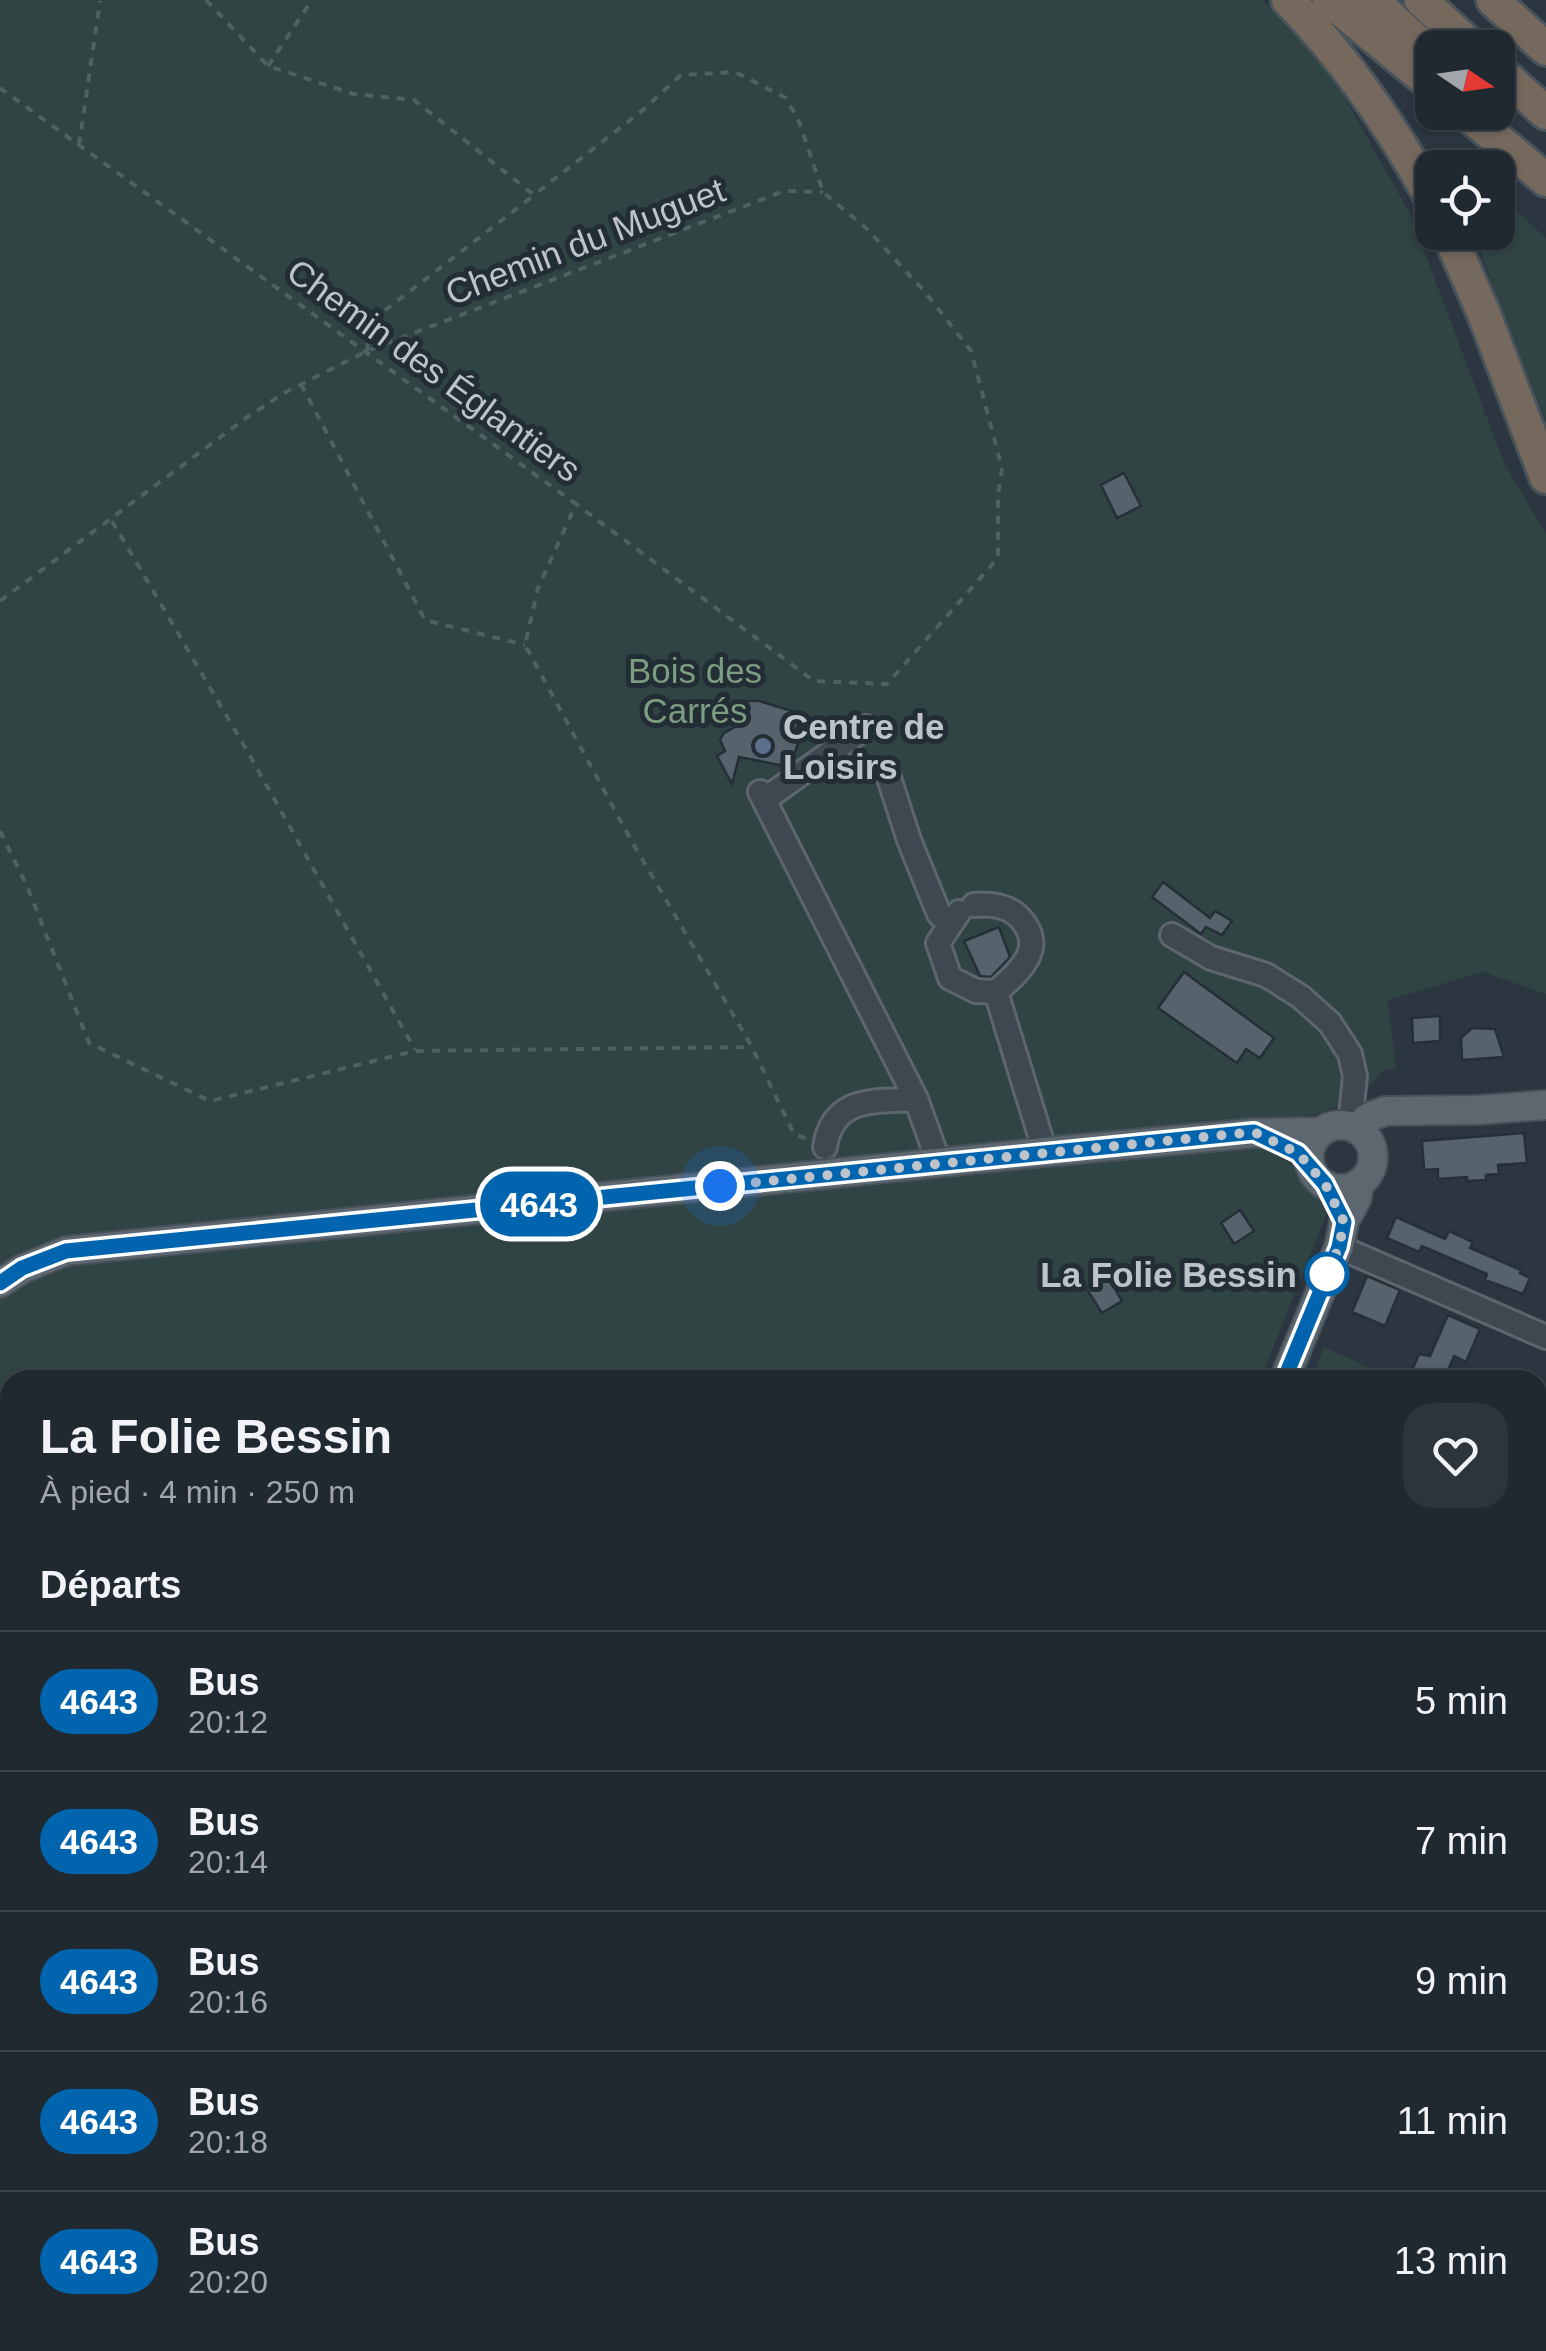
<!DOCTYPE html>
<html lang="fr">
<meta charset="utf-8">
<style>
:root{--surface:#202830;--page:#2d343c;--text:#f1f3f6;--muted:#a2a6ab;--line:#3d444c}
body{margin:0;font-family:Arial,sans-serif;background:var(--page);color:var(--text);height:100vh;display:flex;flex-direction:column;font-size:38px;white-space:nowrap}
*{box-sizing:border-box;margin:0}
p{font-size:32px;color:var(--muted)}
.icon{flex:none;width:55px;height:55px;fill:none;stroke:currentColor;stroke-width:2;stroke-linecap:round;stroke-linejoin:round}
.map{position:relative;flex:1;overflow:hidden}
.details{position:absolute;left:0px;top:1370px;width:1548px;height:982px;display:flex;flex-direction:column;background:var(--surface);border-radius:30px 30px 0 0;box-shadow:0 2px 8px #0004,0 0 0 2px var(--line)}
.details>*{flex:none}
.badge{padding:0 20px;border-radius:32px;font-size:35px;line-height:65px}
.needle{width:65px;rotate:103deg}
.tools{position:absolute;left:1415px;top:30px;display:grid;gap:20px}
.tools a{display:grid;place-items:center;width:100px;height:100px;border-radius:20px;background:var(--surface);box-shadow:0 2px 8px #0004,0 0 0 2px var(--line);font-size:50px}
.you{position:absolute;width:50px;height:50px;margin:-25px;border:8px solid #fff;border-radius:50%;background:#1a73e8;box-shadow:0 0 0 15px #1a73e833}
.map>.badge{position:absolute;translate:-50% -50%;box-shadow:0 0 0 5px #fff}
h2{padding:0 40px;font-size:38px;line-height:90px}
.round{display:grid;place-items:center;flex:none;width:105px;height:105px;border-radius:30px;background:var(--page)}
.overview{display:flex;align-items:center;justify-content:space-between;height:170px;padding:0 40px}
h1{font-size:48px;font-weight:700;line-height:75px}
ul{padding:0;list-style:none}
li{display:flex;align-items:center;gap:30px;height:140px;padding:0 40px;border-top:2px solid var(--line)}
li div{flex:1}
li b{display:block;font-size:38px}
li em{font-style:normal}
li .badge{min-width:110px;font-weight:700;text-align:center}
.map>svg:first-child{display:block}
.green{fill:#304443}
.building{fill:#56636c;stroke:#252f38;stroke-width:2.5}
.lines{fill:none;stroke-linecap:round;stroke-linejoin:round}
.minor-casing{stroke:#5d666e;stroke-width:28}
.major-casing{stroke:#48515a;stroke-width:32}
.highway-casing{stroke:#49535b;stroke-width:38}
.path{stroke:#4f6162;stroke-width:4;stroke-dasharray:8 8;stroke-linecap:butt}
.minor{stroke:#3f4850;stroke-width:22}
.major{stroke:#5d6770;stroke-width:28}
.highway{stroke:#75695d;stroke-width:32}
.line-casing{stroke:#fff;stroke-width:22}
.line{stroke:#0065ae;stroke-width:15}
.walk{stroke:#bcc3ca;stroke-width:10;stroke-dasharray:0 18}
.service-dot{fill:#5c6f8a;stroke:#232d36;stroke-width:4}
.stop-dot{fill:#fff;stroke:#0065ae;stroke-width:5}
.labels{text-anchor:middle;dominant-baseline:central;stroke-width:10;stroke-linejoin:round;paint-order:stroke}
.street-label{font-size:35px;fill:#bcc3ca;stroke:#232d36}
.park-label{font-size:35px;fill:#7d9d81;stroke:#232d36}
.poi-label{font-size:35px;font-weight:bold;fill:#bcc3ca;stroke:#232d36;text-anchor:start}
.stop-label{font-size:35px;font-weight:bold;fill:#bcc3ca;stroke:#232d36;text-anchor:end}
</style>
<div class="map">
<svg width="1546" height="2351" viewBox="0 0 1546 2351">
<rect width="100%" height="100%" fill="#2b3640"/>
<path class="green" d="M 0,0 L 1262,0 L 1315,44 L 1411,216 L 1504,463 L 1546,534 L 1546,994 L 1483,972 L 1388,1000 L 1396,1069 L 1384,1070 C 1350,1114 1308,1117 1255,1122 L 1254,1144 C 1289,1155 1308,1179 1329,1208 L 1260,1380 L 10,1380 L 10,1978 L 0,2035 Z
M 1498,194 L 1546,238 L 1546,421 L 1483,260 L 1477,233 L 1498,232 Z
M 1324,1347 L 1396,1380 L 1311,1380 Z
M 1538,1446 L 1546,1450 L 1546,1647 L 1538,1644 Z
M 930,2342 L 1187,2342 L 1187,2343 L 1181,2351 L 926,2351 Z"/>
<path class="building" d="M 1124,473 L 1141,506 L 1117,518 L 1101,485 Z
M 741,701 L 759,701 L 802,714 L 796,730 L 802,733 L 792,760 L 788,758 L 785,766 L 739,757 L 732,784 L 717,756 L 725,751 L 720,740 L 724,733 L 735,727 L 729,714 L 731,706 Z
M 1163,882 L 1210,918 L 1215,911 L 1232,921 L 1222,935 L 1206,927 L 1201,934 L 1152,897 Z
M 999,927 L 1010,957 L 991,977 L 980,976 L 964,941 Z
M 1184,972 L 1274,1038 L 1260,1058 L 1246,1049 L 1237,1063 L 1158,1008 Z
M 1440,1016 L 1440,1041 L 1413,1043 L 1412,1018 Z
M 1472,1028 L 1495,1029 L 1504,1057 L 1462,1060 L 1461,1038 Z
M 1524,1133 L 1527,1163 L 1498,1165 L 1499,1174 L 1486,1175 L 1486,1180 L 1467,1181 L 1467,1177 L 1438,1179 L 1438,1169 L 1424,1170 L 1422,1141 Z
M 1240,1210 L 1254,1231 L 1234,1244 L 1221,1223 Z
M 1396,1217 L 1445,1239 L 1449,1231 L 1473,1242 L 1470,1248 L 1521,1270 L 1520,1273 L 1530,1278 L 1523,1294 L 1485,1280 L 1487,1274 L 1422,1246 L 1419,1252 L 1387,1238 Z
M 1107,1275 L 1122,1301 L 1102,1313 L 1086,1288 Z
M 1367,1276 L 1400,1290 L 1385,1326 L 1352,1312 Z
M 1448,1315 L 1480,1329 L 1466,1362 L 1454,1356 L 1444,1380 L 1408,1380 L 1419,1354 L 1430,1356 Z"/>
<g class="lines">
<g class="minor-casing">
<path id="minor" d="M 889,778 L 909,840 L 939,914 L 949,923
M 760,792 L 916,1099 L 939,1163
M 764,800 L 866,727
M 959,912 L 938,943 L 950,978 L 976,991 L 996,992 C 1020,971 1047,948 1020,918 C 1009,906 990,903 974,905
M 1172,935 L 1211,958 L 1266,975 L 1301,997 L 1330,1023 L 1350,1054 L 1355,1076 L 1350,1125
M 996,992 L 1045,1152
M 825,1147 C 833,1096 873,1102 916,1099
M 1339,1247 L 1546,1337
M 355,2351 L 358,2342
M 388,2351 L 389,2342"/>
</g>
<g class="major-casing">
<path id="major" d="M1309 1157a32 32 0 1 1 64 0a32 32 0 1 1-64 0Z
M 1359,1129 L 1367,1118 L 1385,1111 L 1477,1110 L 1546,1105
M 0,1283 L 22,1269 L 66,1251 L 1045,1152 L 1254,1133 L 1321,1132
M 1284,1380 L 1339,1247 L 1344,1222 L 1357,1198 L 1359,1183
M 898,2351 L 902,2342"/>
</g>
<g class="highway-casing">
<path id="highway" d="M 1288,0 C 1346,59 1392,127 1432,199
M 1329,0 L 1432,85
M 1372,0 L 1432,55
M 1421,0 L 1473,48
M 1493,0 L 1546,49
M 1498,70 L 1546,113
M 1465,112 L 1546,180
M 1448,232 L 1484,314 L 1546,477"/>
</g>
<path class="path" d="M 206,0 L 268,66 L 354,94 L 414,100 L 534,195 L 643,110 L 681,75 L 735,72 L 786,98 L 799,122 L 823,192 L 867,229 L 925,292 L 971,351 L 1002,468 L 998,495 L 998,558 L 887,684 L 814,681 L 576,504
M 268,66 L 312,0
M 0,88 L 576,504 L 538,588 L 525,645 L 631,840 L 752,1047 L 794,1134 L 807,1139
M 79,145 L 100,1
M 367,351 L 370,322 L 533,196
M 301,384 L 425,620 L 525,645
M 112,521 L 249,754 L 415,1050
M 0,601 L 246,418 L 284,393 L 367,351 L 784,191 L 823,192
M 0,831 L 27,886 L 89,1043 L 210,1101 L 415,1051 L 752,1047"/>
<use href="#minor" class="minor"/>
<use href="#major" class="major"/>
<use href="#highway" class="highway"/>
</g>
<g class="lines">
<g class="line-casing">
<path id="line" d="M 0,1283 L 22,1268 L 66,1251 L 1254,1132 L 1298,1153 L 1325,1184 L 1344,1222 L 1339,1247 L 1284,1380"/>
</g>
<use href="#line" class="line"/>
<path class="walk" d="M 720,1186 L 1254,1132 L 1298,1153 L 1325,1184 L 1344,1222 L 1339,1247 L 1326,1276 L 1327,1274"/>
</g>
<circle class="service-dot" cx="763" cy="746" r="10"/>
<circle class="stop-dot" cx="1327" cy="1274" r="20"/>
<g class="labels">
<g class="street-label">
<text transform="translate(585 241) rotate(-21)">Chemin du Muguet</text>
<text transform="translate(434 370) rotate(36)">Chemin des Églantiers</text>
</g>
<g class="park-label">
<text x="695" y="670">Bois des<tspan x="695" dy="40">Carrés</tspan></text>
</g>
<g class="poi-label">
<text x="783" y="726">Centre de<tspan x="783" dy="40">Loisirs</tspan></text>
</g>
<g class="stop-label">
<text x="1297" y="1274">La Folie Bessin</text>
</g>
</g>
</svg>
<div class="tools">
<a><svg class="needle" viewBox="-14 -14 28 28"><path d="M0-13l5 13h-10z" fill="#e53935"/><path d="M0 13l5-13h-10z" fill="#a2a6ab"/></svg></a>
<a><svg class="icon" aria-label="locate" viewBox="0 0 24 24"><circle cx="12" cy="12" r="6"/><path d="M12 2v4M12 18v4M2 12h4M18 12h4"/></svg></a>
</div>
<div class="you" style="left:720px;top:1186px"></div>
<b class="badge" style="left:539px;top:1204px;background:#0065ae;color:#fff">4643</b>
<section class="details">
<div class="overview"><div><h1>La Folie Bessin</h1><p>À pied · 4 min · 250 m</p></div><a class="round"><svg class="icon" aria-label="heart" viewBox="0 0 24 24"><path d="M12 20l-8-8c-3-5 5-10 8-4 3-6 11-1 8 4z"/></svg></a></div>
<h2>Départs</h2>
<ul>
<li><span class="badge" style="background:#0065ae;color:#fff">4643</span><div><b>Bus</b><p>20:12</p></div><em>5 min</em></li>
<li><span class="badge" style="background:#0065ae;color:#fff">4643</span><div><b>Bus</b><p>20:14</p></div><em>7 min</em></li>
<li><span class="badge" style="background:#0065ae;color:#fff">4643</span><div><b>Bus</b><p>20:16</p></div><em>9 min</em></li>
<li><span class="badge" style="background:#0065ae;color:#fff">4643</span><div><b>Bus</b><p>20:18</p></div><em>11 min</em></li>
<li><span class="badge" style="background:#0065ae;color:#fff">4643</span><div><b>Bus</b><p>20:20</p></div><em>13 min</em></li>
</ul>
</section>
</div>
